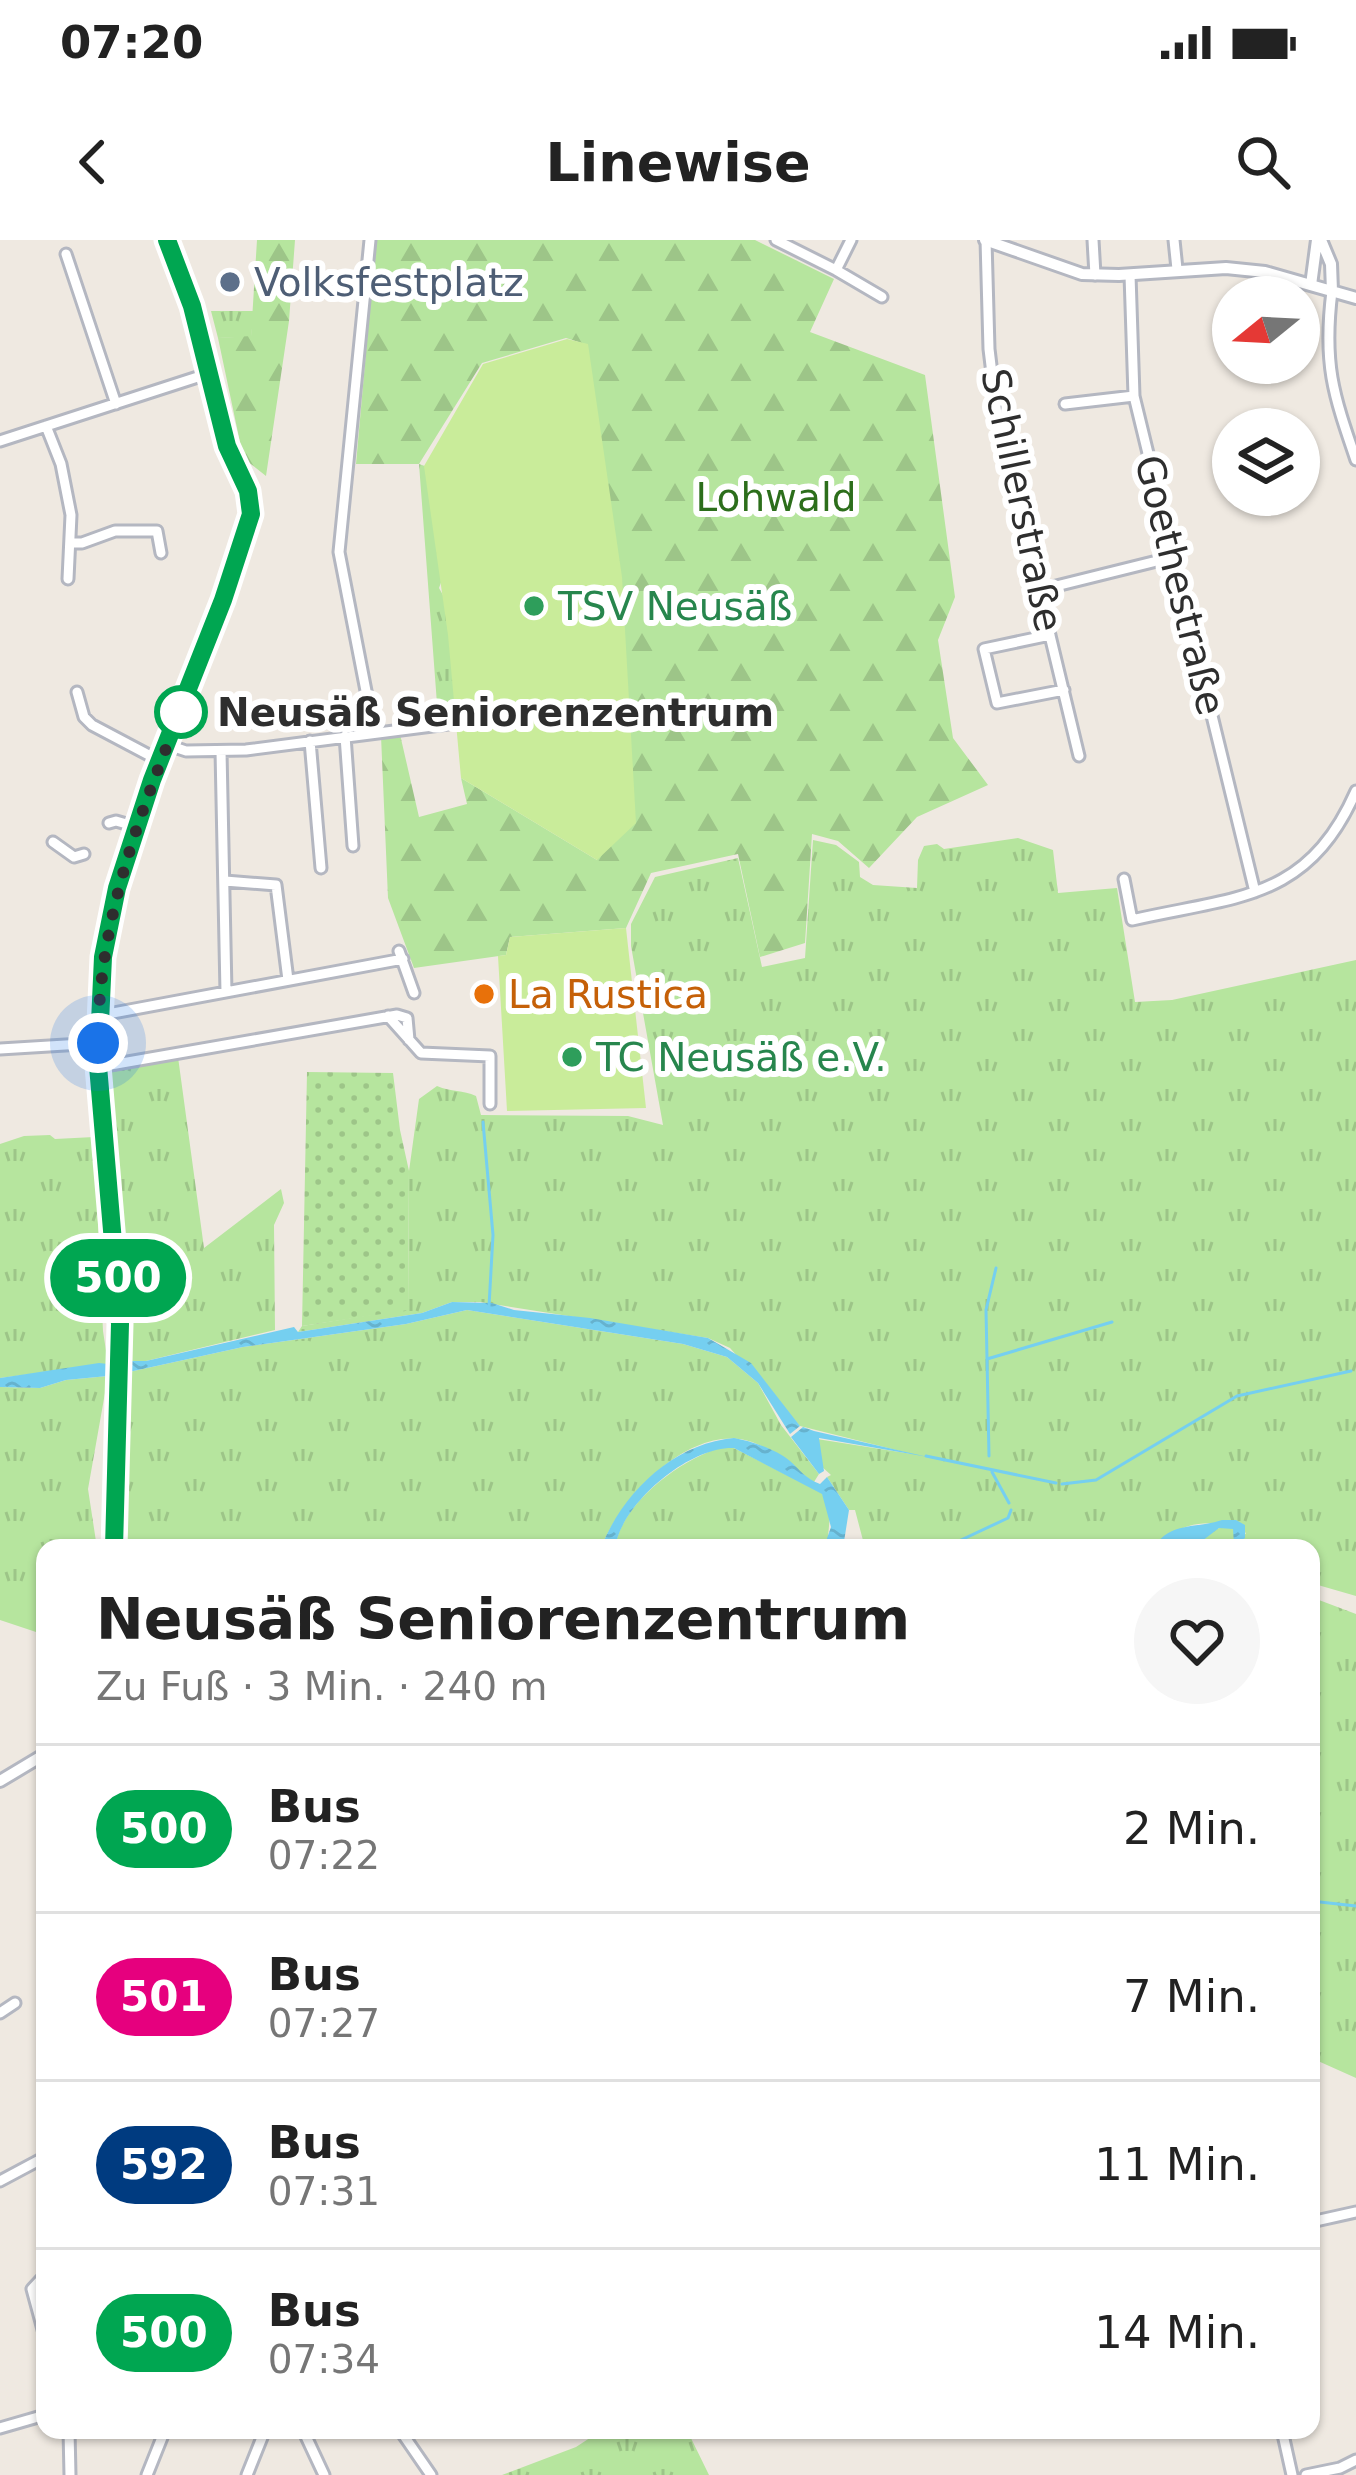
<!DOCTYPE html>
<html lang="de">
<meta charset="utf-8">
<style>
:root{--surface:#fff;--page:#f6f6f6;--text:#222;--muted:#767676;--line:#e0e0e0}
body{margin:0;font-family:"DejaVu Sans",sans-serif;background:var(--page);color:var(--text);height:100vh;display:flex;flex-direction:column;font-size:45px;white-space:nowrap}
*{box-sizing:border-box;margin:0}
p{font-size:39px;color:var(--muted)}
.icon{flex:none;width:66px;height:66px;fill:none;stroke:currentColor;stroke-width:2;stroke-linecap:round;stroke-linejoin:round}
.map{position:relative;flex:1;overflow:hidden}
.panel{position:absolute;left:36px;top:1299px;width:1284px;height:900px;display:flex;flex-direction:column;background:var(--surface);border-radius:24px;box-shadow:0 3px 9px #0004}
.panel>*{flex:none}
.badge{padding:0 24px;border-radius:39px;font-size:42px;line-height:78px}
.needle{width:78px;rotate:252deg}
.controls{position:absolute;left:1212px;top:36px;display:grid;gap:24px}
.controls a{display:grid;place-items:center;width:108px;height:108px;border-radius:50%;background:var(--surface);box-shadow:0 3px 9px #0004;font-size:60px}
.you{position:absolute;width:60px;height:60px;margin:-30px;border:9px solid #fff;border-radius:50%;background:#1a73e8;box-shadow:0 0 0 18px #1a73e833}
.map>.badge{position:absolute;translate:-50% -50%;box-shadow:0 0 0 6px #fff}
.round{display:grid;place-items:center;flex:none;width:126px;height:126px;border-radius:63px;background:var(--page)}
.head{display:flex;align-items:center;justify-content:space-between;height:204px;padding:0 60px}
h1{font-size:57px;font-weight:800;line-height:90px}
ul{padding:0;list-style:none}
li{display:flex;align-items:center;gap:36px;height:168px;padding:0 60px;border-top:3px solid var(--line)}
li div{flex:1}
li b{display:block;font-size:45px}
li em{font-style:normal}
li .badge{min-width:132px;font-weight:700;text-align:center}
.status{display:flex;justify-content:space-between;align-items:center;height:84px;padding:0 60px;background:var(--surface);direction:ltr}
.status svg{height:33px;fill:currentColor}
header{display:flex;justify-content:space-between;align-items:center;height:156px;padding:0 60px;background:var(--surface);font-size:54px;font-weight:800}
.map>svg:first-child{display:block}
.grass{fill:url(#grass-tufts)}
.forest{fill:url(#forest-firs)}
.garden{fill:url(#garden-dots)}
.pitch{fill:#c9ec9a}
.water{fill:url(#water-ripples)}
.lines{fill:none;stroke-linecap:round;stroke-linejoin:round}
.stream{stroke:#75cff0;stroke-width:3}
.minor-casing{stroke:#b4b7c1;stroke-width:15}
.tertiary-casing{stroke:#b4b7c1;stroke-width:16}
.minor{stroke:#fff;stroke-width:9}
.tertiary{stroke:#fff;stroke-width:10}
.line-casing{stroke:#fff;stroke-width:27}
.line{stroke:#00a651;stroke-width:18}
.walk{stroke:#2e2e2e;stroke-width:12;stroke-dasharray:0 21.6}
.service-dot{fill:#5c6f8a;stroke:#fff;stroke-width:4.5}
.leisure-dot{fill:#2e9e5b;stroke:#fff;stroke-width:4.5}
.stop-dot{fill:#fff;stroke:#00a651;stroke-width:6}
.food-dot{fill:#e8710a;stroke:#fff;stroke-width:4.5}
.labels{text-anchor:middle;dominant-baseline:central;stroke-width:12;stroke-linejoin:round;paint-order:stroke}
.service-label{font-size:39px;fill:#4e5e75;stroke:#fff;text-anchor:start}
.park-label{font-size:39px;fill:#2c6e1b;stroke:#fff}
.street-label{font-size:39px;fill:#2e2e2e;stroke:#fff}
.leisure-label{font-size:39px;fill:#27864d;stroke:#fff;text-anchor:start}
.stop-label{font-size:39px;font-weight:bold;fill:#2e2e2e;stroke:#fff;text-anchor:start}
.food-label{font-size:39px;fill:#c56008;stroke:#fff;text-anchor:start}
</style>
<div class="status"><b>07:20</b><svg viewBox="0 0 49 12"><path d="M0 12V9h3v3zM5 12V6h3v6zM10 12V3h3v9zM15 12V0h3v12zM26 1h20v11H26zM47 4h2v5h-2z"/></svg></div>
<header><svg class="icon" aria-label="back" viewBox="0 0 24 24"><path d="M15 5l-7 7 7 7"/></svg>Linewise<svg class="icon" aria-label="search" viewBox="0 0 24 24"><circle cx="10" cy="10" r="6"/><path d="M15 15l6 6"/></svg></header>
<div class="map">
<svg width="1356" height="2235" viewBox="0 0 1356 2235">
<defs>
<pattern id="grass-tufts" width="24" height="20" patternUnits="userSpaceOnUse" patternTransform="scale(3)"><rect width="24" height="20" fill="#b6e59e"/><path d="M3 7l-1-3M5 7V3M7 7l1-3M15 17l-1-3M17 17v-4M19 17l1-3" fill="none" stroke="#9dc588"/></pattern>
<pattern id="forest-firs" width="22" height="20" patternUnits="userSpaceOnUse" patternTransform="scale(3)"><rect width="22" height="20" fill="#b6e59e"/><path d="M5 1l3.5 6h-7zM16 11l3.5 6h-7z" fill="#9dc588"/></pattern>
<pattern id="garden-dots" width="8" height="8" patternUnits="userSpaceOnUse" patternTransform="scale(3)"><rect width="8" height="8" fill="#b6e59e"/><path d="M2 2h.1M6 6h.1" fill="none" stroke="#9dc588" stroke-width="1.8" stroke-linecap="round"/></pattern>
<pattern id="water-ripples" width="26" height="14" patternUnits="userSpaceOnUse" patternTransform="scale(3)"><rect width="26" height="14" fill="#75cff0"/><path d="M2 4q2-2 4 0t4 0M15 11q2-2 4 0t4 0" fill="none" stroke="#66b2ce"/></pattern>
</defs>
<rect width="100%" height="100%" fill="#efe9e1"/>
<path class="grass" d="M 211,71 L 254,71 L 251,97 L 218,98 Z
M 419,224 L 436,230 L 448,323 L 439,348 L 458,382 L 454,475 L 438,477 Z
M 1018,598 L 1053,610 L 1058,653 L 1117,648 L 1135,762 L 1172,760 L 1356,720 L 1356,1356 L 1311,1343 L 1311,1308 L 1173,1308 L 1219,1288 L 1233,1288 L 1238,1304 L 1246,1293 C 1214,1276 1179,1281 1154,1308 L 865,1308 L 855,1270 L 849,1270 L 827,1237 L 831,1235 L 821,1226 L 817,1199 L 912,1214 L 800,1186 L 730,1108 L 708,1098 L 480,1062 L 452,1062 L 422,1073 L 298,1092 L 302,1086 L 408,1069 L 409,931 L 419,859 L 437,846 C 451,852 463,850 476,856 L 481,875 L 628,876 L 663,885 L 631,706 L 631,684 L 655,637 L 738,618 L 762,727 L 805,718 L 813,600 L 836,605 L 859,622 L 860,637 L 873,645 L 917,648 L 918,620 L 924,606 L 937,604 L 944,609 Z
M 178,817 L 204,1008 L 281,949 L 284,963 L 274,985 L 275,1090 L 146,1121 L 129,1121 L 129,1048 L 111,833 L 115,828 Z
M 50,895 L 55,899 L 94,897 L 103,1091 L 108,1124 L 0,1138 L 0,904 L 24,896 Z
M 467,1070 L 683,1104 L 727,1117 L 758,1143 L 781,1185 L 819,1234 L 814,1242 C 792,1229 778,1211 752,1202 C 692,1181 620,1258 601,1308 L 125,1308 L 129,1132 L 243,1107 L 406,1084 Z
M 108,1136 L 88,1249 L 97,1308 L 45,1308 L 45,1395 L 0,1380 L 0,1147 L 40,1148 L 66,1140 Z
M 722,1207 L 734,1208 L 822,1253 L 830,1275 L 827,1308 L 615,1308 C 620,1264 681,1219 722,1207 Z
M 1311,1357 L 1356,1374 L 1356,1838 L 1318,1821 L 1311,1830 Z
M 602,2190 L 687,2190 L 709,2235 L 502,2235 L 576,2207 Z"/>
<path class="forest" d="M 257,0 L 295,0 L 289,81 L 266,236 L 247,221 L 241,207 L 218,98 L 251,96 Z
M 376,0 L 755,0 L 834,39 L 810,92 L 925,135 L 955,357 L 938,400 L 953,498 L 988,545 L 917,577 L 869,628 L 838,601 L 812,594 L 805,703 L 760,717 L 738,614 L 651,633 L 626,688 L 510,697 L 506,715 L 414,728 L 388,658 L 381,496 L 399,490 L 419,577 L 467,564 L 461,538 L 597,620 L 588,105 L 566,98 L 482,123 L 419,224 L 356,224 Z"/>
<path class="garden" d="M 307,832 L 393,833 L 400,890 L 409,931 L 408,1070 L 302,1086 Z"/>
<path class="pitch" d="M 567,99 L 588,104 L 622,337 L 636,583 L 597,620 L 461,538 L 448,395 L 424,226 L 483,124 Z
M 626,688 L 646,868 L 507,871 L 498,716 L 506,715 L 510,697 Z"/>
<path class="water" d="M 452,1062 L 492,1063 L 514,1070 L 590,1078 L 708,1098 L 751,1123 L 800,1186 L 790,1194 L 758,1143 L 727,1117 L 683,1104 L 467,1070 L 406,1084 L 243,1107 L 129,1132 L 129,1121 L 146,1121 L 294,1087 L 298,1092 L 422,1073 Z
M 99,1123 L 108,1124 L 108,1136 L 66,1140 L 40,1148 L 0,1147 L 0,1138 Z
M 803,1187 L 814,1191 L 928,1217 L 819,1198 L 824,1231 L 819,1234 L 791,1197 Z
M 734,1198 C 751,1201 776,1209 790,1221 C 800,1230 805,1238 820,1244 L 827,1237 L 849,1270 L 843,1308 L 827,1308 L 825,1304 L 831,1287 L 822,1254 L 734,1208 C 689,1206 621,1264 615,1308 L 601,1308 C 622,1253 674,1203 734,1198 Z
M 1222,1280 L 1236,1280 L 1245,1285 L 1245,1298 L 1234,1305 L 1233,1289 L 1219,1288 L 1202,1301 L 1154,1308 C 1169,1281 1197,1289 1222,1280 Z"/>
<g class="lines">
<path class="stream" d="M 483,882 L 493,995 L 489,1066
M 987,1119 L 1112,1082
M 926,1216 L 1056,1243
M 989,1216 L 986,1070 L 996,1028
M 992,1232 L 1009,1263
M 1062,1244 L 1096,1240 L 1237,1156 L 1351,1131
M 944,1308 L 1008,1278 L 1011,1270
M 1311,1661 L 1356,1666"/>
<g class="minor-casing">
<path id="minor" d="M 370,0 L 339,312 L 374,492
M 776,0 L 836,30 L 851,0
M 986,0 L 989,109 L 997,175 L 1079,516
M 1093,0 L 1095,35
M 1174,0 L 1177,29
M 66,14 L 116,164
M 836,30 L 882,57
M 1130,35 L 1134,156 L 1255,652
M 1332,51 C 1323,124 1333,153 1356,220
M 1065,164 L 1134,156
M 46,186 L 61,224 L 71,275 L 68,339
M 0,201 L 210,133
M 70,303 L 82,303 L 115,291 L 157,291 L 161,313
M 1040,350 L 1173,317
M 1050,395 L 984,409 L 997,463 L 1064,450
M 77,452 L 84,477 L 92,485 L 160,521
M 345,496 L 353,606
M 310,501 L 321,628
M 168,505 L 186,511 L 246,510 L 448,484
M 221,511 L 226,752
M 109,583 L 116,581 L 137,587
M 53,602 L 74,617 L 84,614
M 1124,639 L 1132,680 C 1236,656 1307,662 1356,551
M 225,641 L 276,645 L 288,740
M 399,711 L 414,753
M 97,776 L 403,719
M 388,776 L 421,813 L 490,816 L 490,864
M 0,809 L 98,803
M 99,827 L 397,775 L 407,778 L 409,800
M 0,1773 L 15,1763
M 0,1941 L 45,1917
M 1311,1982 L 1356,1972
M 45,2035 L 32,2049 L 45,2097
M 0,2188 L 45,2175
M 69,2190 L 70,2235
M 303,2190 L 324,2235
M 400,2190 L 431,2235
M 1282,2190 L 1292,2235
M 147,2235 L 165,2190
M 247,2235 L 265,2190
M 1306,2235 L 1340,2228 L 1356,2220"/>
</g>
<g class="tertiary-casing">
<path id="tertiary" d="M 985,0 L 1082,34 L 1119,35 L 1226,28 L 1265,32 L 1356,58
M 1321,0 L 1331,24 L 1332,51
M 1311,45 L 1317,0
M 114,1308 L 120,1084 L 99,827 L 97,776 L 103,717 L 117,648 L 152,540 L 223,360 L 251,274 L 248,251 L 224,196 L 192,66 L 167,0
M 0,1541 L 45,1514"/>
</g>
<use href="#minor" class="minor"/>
<use href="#tertiary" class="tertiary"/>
</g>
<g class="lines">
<g class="line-casing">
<path id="line" d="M 114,1308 L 120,1084 L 98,826 L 103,717 L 117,648 L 152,540 L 223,360 L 251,274 L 248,251 L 227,206 L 192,66 L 167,0"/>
</g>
<use href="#line" class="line"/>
<path class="walk" d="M 98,803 C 98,684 138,577 182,469 L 181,472"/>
</g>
<circle class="service-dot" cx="230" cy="42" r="12"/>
<g class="leisure-dot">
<circle cx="534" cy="366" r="12"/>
<circle cx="572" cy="817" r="12"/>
</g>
<circle class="stop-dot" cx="181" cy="472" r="24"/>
<circle class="food-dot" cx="484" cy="754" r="12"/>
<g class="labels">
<g class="service-label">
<text x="254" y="42">Volksfestplatz</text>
</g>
<g class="park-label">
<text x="776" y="257">Lohwald</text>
</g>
<g class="street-label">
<text transform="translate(1022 260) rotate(78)">Schillerstraße</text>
<text transform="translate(1180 345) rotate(76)">Goethestraße</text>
</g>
<g class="leisure-label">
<text x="558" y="366">TSV Neusäß</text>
<text x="596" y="817">TC Neusäß e.V.</text>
</g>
<g class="stop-label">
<text x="217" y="472">Neusäß Seniorenzentrum</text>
</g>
<g class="food-label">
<text x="508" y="754">La Rustica</text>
</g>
</g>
</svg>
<div class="controls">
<a><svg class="needle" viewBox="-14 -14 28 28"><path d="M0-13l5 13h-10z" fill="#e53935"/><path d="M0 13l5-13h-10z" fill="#767676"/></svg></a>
<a><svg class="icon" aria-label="layers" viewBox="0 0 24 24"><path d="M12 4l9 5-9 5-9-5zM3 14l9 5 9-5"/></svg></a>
</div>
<div class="you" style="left:98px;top:803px"></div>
<b class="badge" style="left:118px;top:1038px;background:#00a651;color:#fff">500</b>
<section class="panel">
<div class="head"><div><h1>Neusäß Seniorenzentrum</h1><p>Zu Fuß · 3 Min. · 240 m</p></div><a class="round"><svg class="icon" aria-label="heart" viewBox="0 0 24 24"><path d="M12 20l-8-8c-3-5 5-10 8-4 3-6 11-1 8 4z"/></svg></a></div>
<ul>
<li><span class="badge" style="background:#00a651;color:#fff">500</span><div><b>Bus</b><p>07:22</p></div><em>2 Min.</em></li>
<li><span class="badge" style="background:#e6007e;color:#fff">501</span><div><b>Bus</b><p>07:27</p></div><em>7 Min.</em></li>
<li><span class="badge" style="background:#003b80;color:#fff">592</span><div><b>Bus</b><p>07:31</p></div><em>11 Min.</em></li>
<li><span class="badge" style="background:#00a651;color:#fff">500</span><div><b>Bus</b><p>07:34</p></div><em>14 Min.</em></li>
</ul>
</section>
</div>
